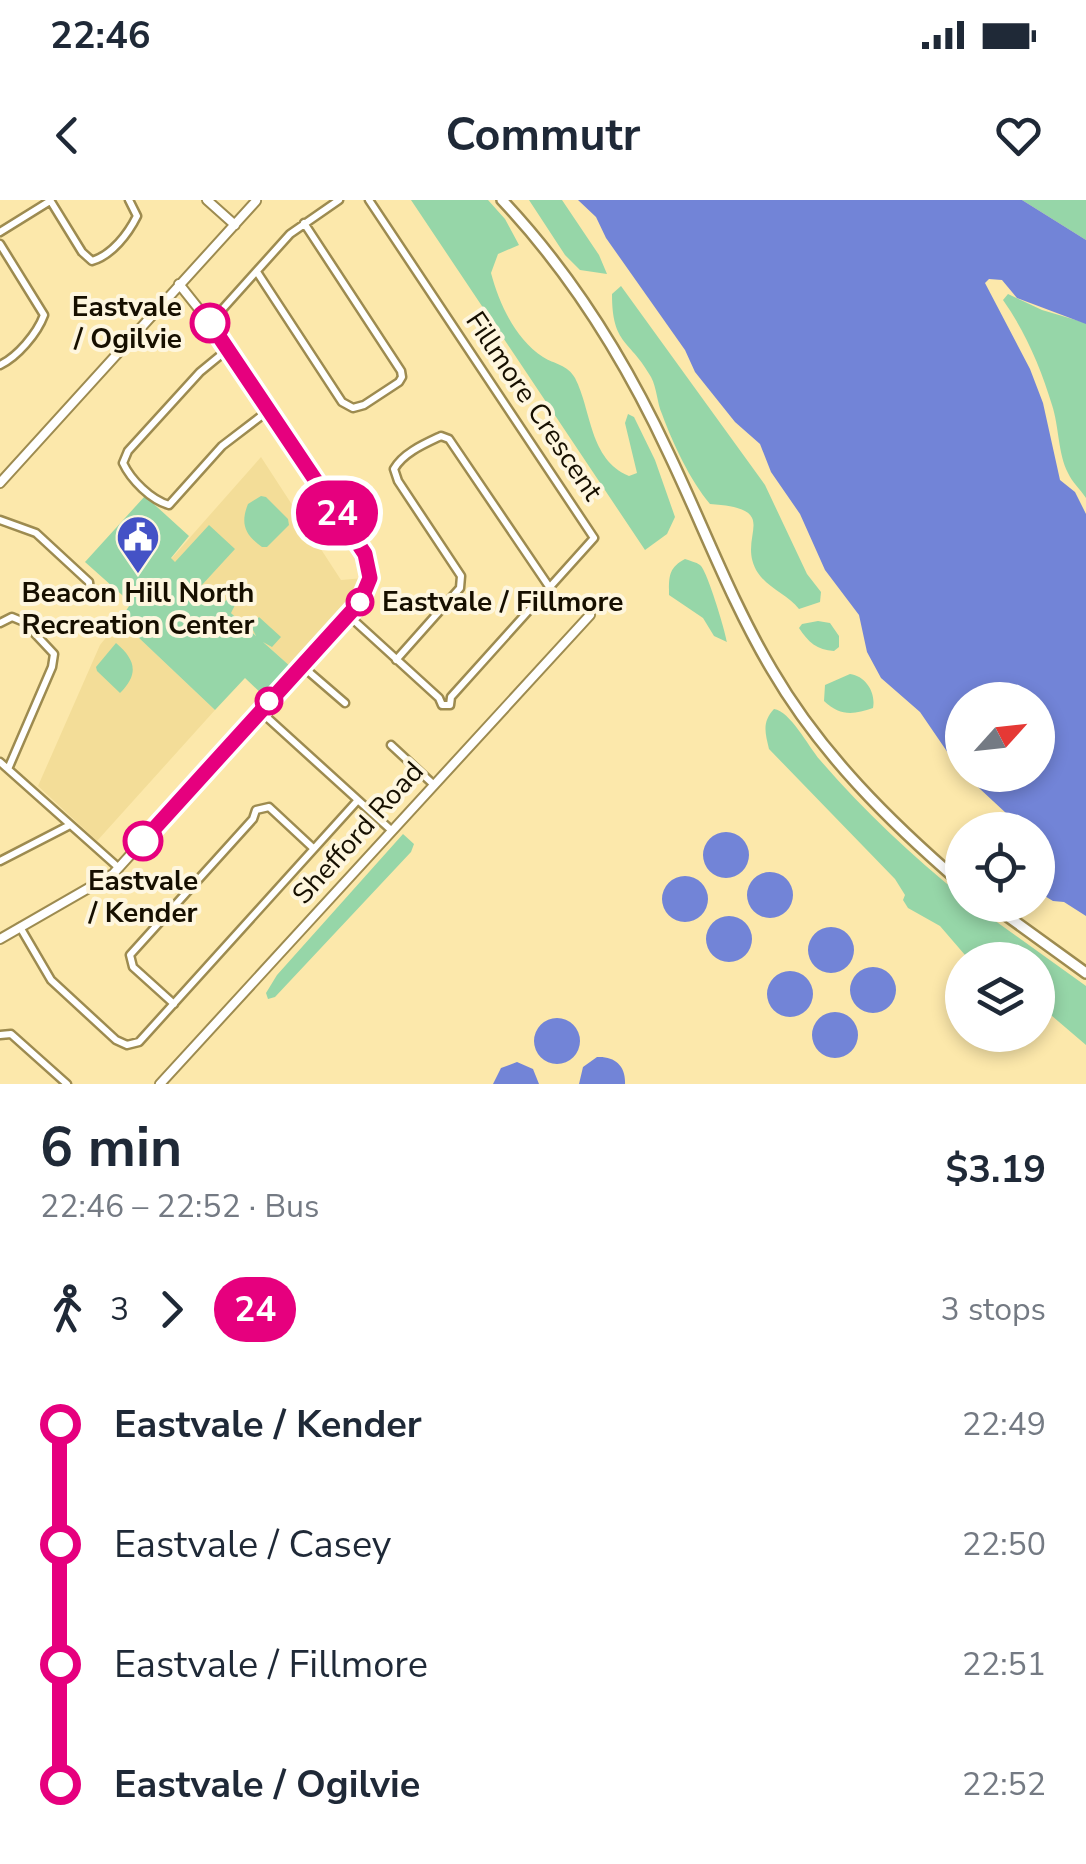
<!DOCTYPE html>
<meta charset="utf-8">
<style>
:root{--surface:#fff;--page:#f6f6f7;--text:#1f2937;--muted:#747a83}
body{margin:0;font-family:"Nunito Sans",sans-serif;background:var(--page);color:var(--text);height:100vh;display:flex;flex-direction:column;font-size:38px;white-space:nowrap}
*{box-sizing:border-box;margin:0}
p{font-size:32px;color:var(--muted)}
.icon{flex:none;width:55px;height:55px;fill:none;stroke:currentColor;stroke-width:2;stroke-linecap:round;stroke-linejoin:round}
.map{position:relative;height:884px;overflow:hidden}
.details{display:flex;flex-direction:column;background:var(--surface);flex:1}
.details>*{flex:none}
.badge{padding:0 20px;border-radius:32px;font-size:35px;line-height:65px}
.needle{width:65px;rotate:63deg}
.buttons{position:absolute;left:945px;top:482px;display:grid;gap:20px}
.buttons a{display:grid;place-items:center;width:110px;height:110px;border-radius:50%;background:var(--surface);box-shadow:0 5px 15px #0003;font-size:50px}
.map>.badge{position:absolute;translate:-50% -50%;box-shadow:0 0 0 5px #fff}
.legs{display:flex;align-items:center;gap:15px;height:110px;padding:0 40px;font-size:32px}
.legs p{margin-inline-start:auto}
.head{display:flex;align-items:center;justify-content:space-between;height:170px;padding:0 40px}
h1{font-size:55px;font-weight:700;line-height:75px}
ul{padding:0 40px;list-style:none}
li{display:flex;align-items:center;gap:35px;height:120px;font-size:38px}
li i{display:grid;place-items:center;width:15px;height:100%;margin:0 12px;background:currentColor}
li i::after{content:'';width:25px;height:25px;margin:-12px;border:8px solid;border-radius:50%;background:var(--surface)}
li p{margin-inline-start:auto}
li:first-child i{background:linear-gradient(#0000 50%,currentColor 0)}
li:last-child i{background:linear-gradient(currentColor 50%,#0000 0)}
.status{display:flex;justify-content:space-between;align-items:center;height:70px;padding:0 50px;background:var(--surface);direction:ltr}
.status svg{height:28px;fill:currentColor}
header{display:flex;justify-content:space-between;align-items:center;height:130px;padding:0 40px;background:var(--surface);font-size:45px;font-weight:700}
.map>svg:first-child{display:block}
.built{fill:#f3dd98}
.green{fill:#96d6a8}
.water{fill:#7284d7}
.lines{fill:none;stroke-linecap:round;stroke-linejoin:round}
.street-casing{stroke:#9d8b50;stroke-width:11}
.secondary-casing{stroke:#9d8b50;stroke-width:12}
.primary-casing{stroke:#9d8b50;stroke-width:14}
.street{stroke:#fff;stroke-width:6}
.secondary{stroke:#fff;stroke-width:8}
.primary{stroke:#fff;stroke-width:9}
.line-1-casing{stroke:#fff;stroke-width:22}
.line-1{stroke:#e6007e;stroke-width:15}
.stop-1-dot{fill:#fff;stroke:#e6007e;stroke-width:5}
.labels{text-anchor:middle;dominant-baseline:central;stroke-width:8;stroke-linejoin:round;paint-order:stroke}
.stop-label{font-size:28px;font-weight:bold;fill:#160f00;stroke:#fef6de;text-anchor:end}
.street-label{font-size:28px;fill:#160f00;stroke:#fef6de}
.poi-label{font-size:28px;font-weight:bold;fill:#160f00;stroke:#fef6de}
</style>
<div class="status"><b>22:46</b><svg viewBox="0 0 49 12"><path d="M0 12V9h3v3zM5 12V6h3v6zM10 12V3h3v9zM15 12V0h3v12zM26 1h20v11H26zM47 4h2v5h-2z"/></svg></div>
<header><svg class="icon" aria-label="back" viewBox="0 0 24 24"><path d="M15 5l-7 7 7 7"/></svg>Commutr<svg class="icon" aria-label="heart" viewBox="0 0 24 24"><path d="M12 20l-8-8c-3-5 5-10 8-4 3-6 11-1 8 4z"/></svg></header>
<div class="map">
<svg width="1086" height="884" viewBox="0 0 1086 884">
<rect width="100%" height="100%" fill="#fce8ab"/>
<path class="built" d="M 261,257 L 341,380 L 364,378 L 353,399 L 291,467 L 171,359 Z
M 120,420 L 215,510 L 97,641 L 38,586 L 100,445 Z"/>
<path class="green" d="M 411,0 L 488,0 L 505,19 L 519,45 L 498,54 L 491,73 C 499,103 515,139 543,157 C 554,164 568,165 575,178 C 592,211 589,259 629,276 L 637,273 L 625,223 L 628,214 L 634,217 L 655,260 L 675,317 L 667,334 L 645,350 Z
M 529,0 L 562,0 L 599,55 L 607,74 L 580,70 L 565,55 Z
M 1022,0 L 1086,0 L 1086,40 Z
M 621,86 L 765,285 L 807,374 L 821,392 L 820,402 L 799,409 C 788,395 768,388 758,373 C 734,336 786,309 710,304 C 690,280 673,244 662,214 C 657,203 657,188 651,177 C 630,139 612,146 612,94 Z
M 1008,94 L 1042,110 L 1086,123 L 1086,298 C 1080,289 1072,282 1068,273 C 1058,254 1059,226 1052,205 C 1041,168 1025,131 1003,100 Z
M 145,296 L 189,336 L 171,358 L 175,362 L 209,325 L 235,349 L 201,386 L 222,405 L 228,398 L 236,403 L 231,413 L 256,436 L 251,426 L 259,417 L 281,437 L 272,447 L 263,442 L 291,467 L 265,497 L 245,478 L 215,510 L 120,420 L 131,403 L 85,362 Z
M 261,296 L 266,297 L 288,319 L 289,325 L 267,347 L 262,347 C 245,335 240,324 248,304 Z
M 685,359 C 690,361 696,362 700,365 C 707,370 725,430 727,442 L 714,436 L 703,418 L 669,395 C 669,377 668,368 685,359 Z
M 818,421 L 830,423 L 839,436 L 839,447 L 834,451 C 817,450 808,442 799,428 L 802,424 Z
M 116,443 C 136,460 139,474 120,493 L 97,471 L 96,467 Z
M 850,474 C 866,476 876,493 873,508 C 853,515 840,516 824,501 L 825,485 Z
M 774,509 C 790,511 808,546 820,560 C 863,610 911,655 962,696 L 962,705 L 973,705 L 1086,786 L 1086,845 L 1038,804 L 1038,760 L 995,760 L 965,755 L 940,726 L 908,708 L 903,700 L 905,695 L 895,679 L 769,549 C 765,532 762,522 774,509 Z
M 403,634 L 414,644 L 411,652 L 275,797 L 268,799 L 266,793 L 277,775 Z"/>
<path class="water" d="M 578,0 L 1022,0 L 1086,40 L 1086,124 L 1017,98 L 1002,80 L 989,79 L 985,83 L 1030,169 L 1043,203 L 1060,280 L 1075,292 L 1086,314 L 1086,716 L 1064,702 L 1053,701 L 1038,692 L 1038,630 L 1012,630 L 1007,614 L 965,575 L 1038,575 L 1038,500 L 962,500 L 962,572 L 959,569 L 920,512 L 881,478 L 867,452 L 859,415 L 825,370 L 800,314 L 771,272 L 760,244 L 735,222 L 695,172 L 685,150 L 606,38 L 596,17 Z
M703 655a23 23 0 1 1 46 0a23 23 0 1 1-46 0Z
M747 695a23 23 0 1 1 46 0a23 23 0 1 1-46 0Z
M662 699a23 23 0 1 1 46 0a23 23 0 1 1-46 0Z
M706 739a23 23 0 1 1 46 0a23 23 0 1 1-46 0Z
M808 750a23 23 0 1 1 46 0a23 23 0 1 1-46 0Z
M850 790a23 23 0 1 1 46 0a23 23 0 1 1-46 0Z
M767 794a23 23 0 1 1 46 0a23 23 0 1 1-46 0Z
M812 835a23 23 0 1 1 46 0a23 23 0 1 1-46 0Z
M534 841a23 23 0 1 1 46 0a23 23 0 1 1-46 0Z
M 597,857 C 615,856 626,866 625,884 L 579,884 L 583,867 Z
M 517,862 L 533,869 L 539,884 L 493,884 L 501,868 Z"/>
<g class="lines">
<g class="street-casing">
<path id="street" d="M 50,0 L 82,52 L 92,61 C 112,55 128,34 137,16 L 129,0
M 0,32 L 50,1
M 0,44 L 44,115 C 37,134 17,157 0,165
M 257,72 L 342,202 L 353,208 L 364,205 L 399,182 L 402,177 L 401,171 L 304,23
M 210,123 L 290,34 L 339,0
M 228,149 L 200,172 L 128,251 L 123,263 C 131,280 151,300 169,305 L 222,246 L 269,210
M 0,320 L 36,333 L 89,382 L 90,393
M 348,415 L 439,498 L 442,505 L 450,505 L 451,497 L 594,338 L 369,0
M 0,423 L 12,417 L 24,422 L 54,454 L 52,467 L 8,569
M 396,460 L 460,388 L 461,376 L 398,281 L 394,269 C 403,253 424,244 441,236 L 449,239 L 550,388
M 301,465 L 345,503
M 260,511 L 391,630
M 391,545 L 433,584
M 0,562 L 119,668
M 0,661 L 70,625
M 20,727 L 51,780 L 116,840 L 127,845 L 139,842 L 358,600
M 174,804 L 133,767 L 130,755 L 253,619 L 256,610 L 269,607 L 313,648
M 0,835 L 11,834 L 67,884"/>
</g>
<g class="secondary-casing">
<path id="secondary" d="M 207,0 L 235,25
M 0,283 L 256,1
M 0,739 L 113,674 L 360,402 C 370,384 371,373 365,354 L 210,123 L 179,84
M 160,884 L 590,415"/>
</g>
<g class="primary-casing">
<path id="primary" d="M 502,0 C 570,72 626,162 668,252 C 703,325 731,401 772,470 C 821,554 890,622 962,684
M 992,705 L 1086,773"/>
</g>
<use href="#street" class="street"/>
<use href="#secondary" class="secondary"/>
<use href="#primary" class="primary"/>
</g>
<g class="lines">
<g class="line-1-casing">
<path id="line-1" d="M 143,641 L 360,402 L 370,378 L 365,354 L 210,123"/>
</g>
<use href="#line-1" class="line-1"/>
</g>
<defs>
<g id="civic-pin" transform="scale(2.25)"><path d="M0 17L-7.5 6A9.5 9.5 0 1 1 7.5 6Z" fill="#4452c6" stroke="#fef6de"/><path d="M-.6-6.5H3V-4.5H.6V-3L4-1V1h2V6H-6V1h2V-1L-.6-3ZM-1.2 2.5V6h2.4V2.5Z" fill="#fff"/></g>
</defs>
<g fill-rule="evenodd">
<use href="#civic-pin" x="138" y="337"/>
</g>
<g class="stop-1-dot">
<circle cx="210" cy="123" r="18"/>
<circle cx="360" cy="402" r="12"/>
<circle cx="269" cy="501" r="12"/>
<circle cx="143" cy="641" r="18"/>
</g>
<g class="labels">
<g class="stop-label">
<text x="182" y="107">Eastvale<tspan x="182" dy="32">/ Ogilvie</tspan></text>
<text x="382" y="402" text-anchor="start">Eastvale / Fillmore</text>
<text x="143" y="681" text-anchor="middle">Eastvale<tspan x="143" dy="32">/ Kender</tspan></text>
</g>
<g class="street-label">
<text transform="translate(534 206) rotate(56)">Fillmore Crescent</text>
<text transform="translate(358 633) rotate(-48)">Shefford Road</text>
</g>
<g class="poi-label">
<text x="138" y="393">Beacon Hill North<tspan x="138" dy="32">Recreation Center</tspan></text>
</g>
</g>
</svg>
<div class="buttons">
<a><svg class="needle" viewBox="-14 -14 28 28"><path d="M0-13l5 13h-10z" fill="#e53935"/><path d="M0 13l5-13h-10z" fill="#747a83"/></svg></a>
<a><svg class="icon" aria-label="locate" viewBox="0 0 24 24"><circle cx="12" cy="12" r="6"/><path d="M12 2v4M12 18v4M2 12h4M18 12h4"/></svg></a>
<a><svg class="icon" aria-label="layers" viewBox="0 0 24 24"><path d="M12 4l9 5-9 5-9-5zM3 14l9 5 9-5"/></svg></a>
</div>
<b class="badge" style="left:337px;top:313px;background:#e6007e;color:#fff">24</b>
</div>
<section class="details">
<div class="head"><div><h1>6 min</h1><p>22:46 – 22:52 · Bus</p></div><b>$3.19</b></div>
<div class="legs"><svg class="icon" aria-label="walk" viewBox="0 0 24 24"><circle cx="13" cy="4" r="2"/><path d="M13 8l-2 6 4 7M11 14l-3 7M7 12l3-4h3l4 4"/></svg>3<svg class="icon" aria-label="forward" viewBox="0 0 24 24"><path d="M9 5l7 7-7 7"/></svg><b class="badge" style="background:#e6007e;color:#fff">24</b><p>3 stops</p></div>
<ul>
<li><i style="color:#e6007e"></i><b>Eastvale / Kender</b><p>22:49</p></li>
<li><i style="color:#e6007e"></i><span>Eastvale / Casey</span><p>22:50</p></li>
<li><i style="color:#e6007e"></i><span>Eastvale / Fillmore</span><p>22:51</p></li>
<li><i style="color:#e6007e"></i><b>Eastvale / Ogilvie</b><p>22:52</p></li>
</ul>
</section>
